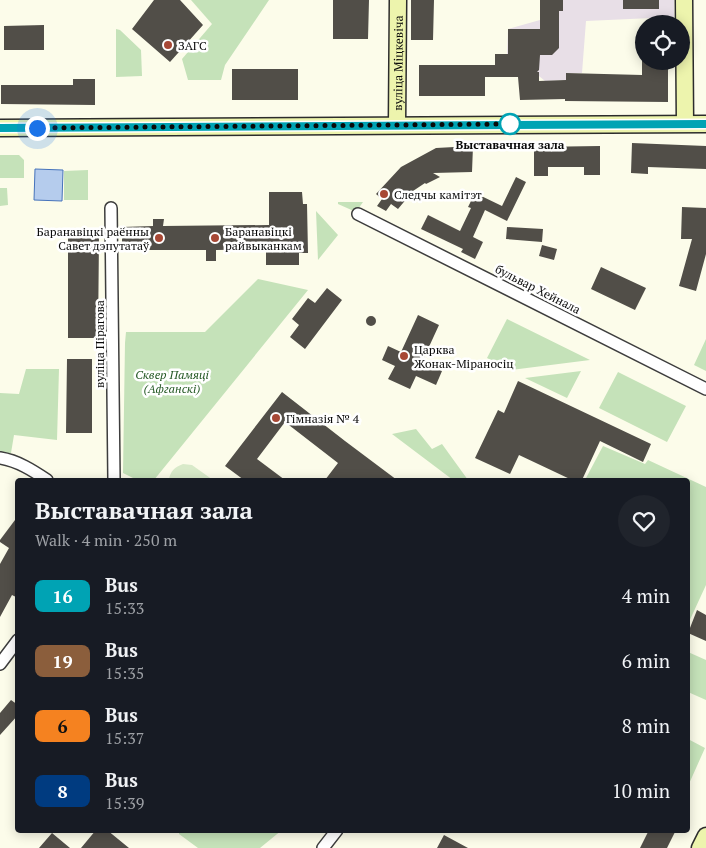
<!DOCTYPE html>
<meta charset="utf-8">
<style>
:root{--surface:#171b24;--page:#20242c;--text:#f1f3f6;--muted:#9ea1a6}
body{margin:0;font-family:"PT Serif",serif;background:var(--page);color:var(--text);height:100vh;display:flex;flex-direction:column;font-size:19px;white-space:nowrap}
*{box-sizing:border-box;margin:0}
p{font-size:16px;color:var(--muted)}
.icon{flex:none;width:28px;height:28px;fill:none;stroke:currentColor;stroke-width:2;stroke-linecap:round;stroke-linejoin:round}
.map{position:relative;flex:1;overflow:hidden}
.sheet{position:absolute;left:15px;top:478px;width:675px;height:355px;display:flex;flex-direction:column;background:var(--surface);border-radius:5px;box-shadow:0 2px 12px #0003}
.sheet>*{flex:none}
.badge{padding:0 10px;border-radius:8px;font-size:18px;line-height:32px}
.controls{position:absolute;left:635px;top:15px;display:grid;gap:10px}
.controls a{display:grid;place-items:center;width:55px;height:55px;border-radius:50%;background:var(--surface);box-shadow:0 2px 12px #0003;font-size:25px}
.you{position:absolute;width:25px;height:25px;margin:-12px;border:4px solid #fff;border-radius:50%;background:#1a73e8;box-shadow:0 0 0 8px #1a73e833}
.map>.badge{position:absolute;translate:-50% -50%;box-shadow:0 0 0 2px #fff}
.round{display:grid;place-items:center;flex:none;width:52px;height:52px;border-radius:26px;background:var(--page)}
.headline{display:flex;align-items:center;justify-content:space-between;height:85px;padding:0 20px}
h1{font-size:24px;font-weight:800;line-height:38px}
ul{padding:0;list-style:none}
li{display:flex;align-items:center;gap:15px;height:65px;padding:0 20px}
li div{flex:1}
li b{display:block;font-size:19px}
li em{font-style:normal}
li .badge{min-width:55px;font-weight:700;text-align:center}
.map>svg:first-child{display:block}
.industrial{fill:#e8dfe7}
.green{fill:#c5e2b9}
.pitch{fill:#d8eac9}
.water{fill:#b5cced;stroke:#4673bb}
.building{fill:#514e48}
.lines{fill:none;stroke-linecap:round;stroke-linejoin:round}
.street-casing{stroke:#3d3d3d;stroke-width:14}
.secondary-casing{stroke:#2c2c2c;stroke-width:19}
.street{stroke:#fff;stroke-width:11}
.secondary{stroke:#edf4ad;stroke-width:16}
.line-casing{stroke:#fff;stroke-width:11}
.line{stroke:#00a3b4;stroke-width:8}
.walk{stroke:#0a0a0a;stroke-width:5;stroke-dasharray:0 9}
.poi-dot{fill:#a74835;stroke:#fff;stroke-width:2}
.stop-dot{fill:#fff;stroke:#00a3b4;stroke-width:2.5}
.labels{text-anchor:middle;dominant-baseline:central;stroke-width:5;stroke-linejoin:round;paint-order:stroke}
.poi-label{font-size:12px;fill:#0a0a0a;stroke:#fff;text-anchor:start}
.street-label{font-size:12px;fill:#0a0a0a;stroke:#fff}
.stop-label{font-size:12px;font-weight:bold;fill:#0a0a0a;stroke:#fff}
.park-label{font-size:12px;font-style:italic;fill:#245824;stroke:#fff}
</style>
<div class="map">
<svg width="706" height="848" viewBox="0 0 706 848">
<rect width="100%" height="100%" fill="#fcfcea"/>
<path class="industrial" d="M 540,0 L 674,0 L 674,17 L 586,21 L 582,73 L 566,73 L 566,80 L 545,81 L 539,76 L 495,77 L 495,54 L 507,54 L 508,29 L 540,20 Z"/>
<path class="green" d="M 191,0 L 269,0 L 225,65 L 221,80 L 188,80 L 182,59 L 212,24 Z
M 116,29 L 120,30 L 141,50 L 142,76 L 116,77 Z
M 0,155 L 19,155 L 24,160 L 24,178 L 0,178 Z
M 88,170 L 88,200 L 64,200 L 64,171 Z
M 0,188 L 7,188 L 8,205 L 0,206 Z
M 338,202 L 363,202 L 356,212 L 338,204 Z
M 316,211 L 338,235 L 318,260 Z
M 258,279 L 308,290 L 154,480 L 137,480 L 123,473 L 125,343 L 126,332 L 205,332 Z
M 507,319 L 590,360 L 511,370 L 487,358 Z
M 706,339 L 706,371 L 694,365 Z
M 26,369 L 59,369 L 57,440 L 14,435 L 11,453 L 0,453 L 0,393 L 19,394 Z
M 581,371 L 567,398 L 525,378 Z
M 618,372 L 686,406 L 667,442 L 599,408 Z
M 416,429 L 432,449 L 442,444 L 468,480 L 453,480 L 392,434 Z
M 603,446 L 645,464 L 648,460 L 706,487 L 706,585 L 688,624 L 688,480 L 585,480 Z
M 688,652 L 706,660 L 706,700 L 688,692 Z
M 688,739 L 705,748 L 688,786 Z
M 179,830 L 282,830 L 260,848 L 198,848 L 179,834 Z"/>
<path class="pitch" d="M 183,464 L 192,465 L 213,480 L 169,480 C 170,471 175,467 183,464 Z"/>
<path class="water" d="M 35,169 L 63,170 L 62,201 L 34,200 Z"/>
<path class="building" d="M 154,0 L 180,0 L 203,25 L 170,62 L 132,29 Z
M 333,0 L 369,0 L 368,39 L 333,39 Z
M 411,0 L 434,0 L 433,40 L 411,40 Z
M 540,0 L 563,0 L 563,11 L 559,11 L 559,48 L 552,55 L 540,55 L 539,70 L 537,72 L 539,72 L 539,81 L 566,80 L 566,73 L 642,75 L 642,61 L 668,61 L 668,102 L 565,101 L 565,99 L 520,100 L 518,77 L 485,77 L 485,96 L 419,96 L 419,65 L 495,65 L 495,54 L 508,54 L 508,29 L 540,29 Z
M 623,0 L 659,0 L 659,9 L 623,9 Z
M 44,25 L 44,50 L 4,50 L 4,26 Z
M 232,69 L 298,69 L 298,100 L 232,100 Z
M 73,79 L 95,79 L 95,105 L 1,104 L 1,85 L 73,85 Z
M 632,143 L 706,146 L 706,169 L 648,167 L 648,174 L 631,173 Z
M 473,146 L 472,172 L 433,173 L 440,177 L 426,184 L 425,183 L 413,191 L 398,209 L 391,204 L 386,211 L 377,206 L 382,199 L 376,194 L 401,167 L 436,148 Z
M 600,146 L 600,175 L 584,175 L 584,167 L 548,167 L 548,176 L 534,176 L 534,147 Z
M 516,177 L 526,182 L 507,221 L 485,210 L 473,237 L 483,242 L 475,259 L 461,252 L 463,249 L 421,229 L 428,215 L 460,231 L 471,208 L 468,207 L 475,193 L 502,206 Z
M 269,192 L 302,192 L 303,204 L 307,204 L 308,253 L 299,253 L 299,265 L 266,265 L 266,249 L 216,250 L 216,261 L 206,261 L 206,250 L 122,250 L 122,227 L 153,226 L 153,219 L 164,219 L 163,226 L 269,225 Z
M 682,207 L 706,208 L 706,254 L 696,291 L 679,286 L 692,239 L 681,239 Z
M 507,227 L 543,229 L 542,242 L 506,239 Z
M 68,237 L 99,237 L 98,338 L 68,338 Z
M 542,245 L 557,249 L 554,260 L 539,256 Z
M 601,267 L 646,288 L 635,310 L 591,289 Z
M 327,288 L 342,300 L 305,349 L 290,337 L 299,325 L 292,319 L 308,298 L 315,303 Z
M 418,315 L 439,325 L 422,362 L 442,371 L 436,385 L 416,376 L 410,389 L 388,379 L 395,366 L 382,360 L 388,346 L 401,352 Z
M366 321a5 5 0 1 1 10 0a5 5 0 1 1-10 0Z
M 67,359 L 92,359 L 92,433 L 66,433 Z
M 518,381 L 651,444 L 643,462 L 600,441 L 582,480 L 572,480 L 519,455 L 510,474 L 475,458 L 498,410 L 504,413 Z
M 282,392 L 345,441 L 397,480 L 325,480 L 338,463 L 285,422 L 257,459 L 285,480 L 244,480 L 225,466 Z
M 18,516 L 18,598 L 12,595 L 0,617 L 0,564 L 9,548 L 0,542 L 0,540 Z
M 697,610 L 706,615 L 706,641 L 688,633 Z
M 11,700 L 18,705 L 18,715 L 0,735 L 0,713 Z
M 96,830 L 107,830 L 129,848 L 81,848 Z
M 649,830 L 676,830 L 667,848 L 640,848 Z
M 52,833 L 70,848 L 39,848 Z
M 444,835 L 468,848 L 437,848 Z"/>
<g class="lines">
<g class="street-casing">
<path id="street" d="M 111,208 L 114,480
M 358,214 L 706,389
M 0,458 C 18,461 32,470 47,480
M 0,664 L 18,640
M 323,848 L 337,830"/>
</g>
<g class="secondary-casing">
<g id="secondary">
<path d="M 684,0 L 685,123"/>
<path id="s1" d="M 397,125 L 398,0"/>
<path d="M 0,128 L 706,124"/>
<path d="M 700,848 L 706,836"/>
</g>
</g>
<use href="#street" class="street"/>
<use href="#secondary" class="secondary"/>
</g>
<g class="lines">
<g class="line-casing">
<path id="line" d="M 0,128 L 706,124"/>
</g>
<use href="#line" class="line"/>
<path class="walk" d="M 37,128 L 510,124"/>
</g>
<g class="poi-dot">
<circle cx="168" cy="45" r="5"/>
<circle cx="384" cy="194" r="5"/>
<circle cx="159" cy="238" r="5"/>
<circle cx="215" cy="238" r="5"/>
<circle cx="404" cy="356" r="5"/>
<circle cx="276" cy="418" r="5"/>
</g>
<circle class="stop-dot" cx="510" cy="124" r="10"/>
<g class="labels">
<g class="poi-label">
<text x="178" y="45">ЗАГС</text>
<text x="394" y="194">Следчы камітэт</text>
<text x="149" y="231" text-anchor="end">Баранавіцкі раённы<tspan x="149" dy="14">Савет дэпутатаў</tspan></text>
<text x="225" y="231">Баранавіцкі<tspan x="225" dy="14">райвыканкам</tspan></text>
<text x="414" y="349">Царква<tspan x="414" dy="14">Жонак-Міраносіц</tspan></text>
<text x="286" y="418">Гімназія № 4</text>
</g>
<g class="street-label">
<text stroke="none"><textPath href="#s1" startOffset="62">вуліца Міцкевіча</textPath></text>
<text transform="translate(538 289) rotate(27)">бульвар Хейнала</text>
<text transform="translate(99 344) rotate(-90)">вуліца Пірагова</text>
</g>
<g class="stop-label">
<text x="510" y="144">Выставачная зала</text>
</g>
<g class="park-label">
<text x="172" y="374">Сквер Памяці<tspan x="172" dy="14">(Афганскі)</tspan></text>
</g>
</g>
</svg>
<div class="controls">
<a><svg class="icon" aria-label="locate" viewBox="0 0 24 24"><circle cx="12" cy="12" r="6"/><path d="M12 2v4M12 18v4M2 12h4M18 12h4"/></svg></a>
</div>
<div class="you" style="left:37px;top:128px"></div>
<section class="sheet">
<div class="headline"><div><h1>Выставачная зала</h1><p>Walk · 4 min · 250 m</p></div><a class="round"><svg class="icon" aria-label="heart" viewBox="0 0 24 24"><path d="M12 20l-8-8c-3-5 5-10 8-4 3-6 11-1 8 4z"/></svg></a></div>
<ul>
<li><span class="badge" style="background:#00a3b4;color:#fff">16</span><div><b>Bus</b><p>15:33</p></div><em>4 min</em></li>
<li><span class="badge" style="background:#8b5e3c;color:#fff">19</span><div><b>Bus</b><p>15:35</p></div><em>6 min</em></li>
<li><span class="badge" style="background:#f58220;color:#111">6</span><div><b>Bus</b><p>15:37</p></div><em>8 min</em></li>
<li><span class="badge" style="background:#003b80;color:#fff">8</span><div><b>Bus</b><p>15:39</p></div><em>10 min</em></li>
</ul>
</section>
</div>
